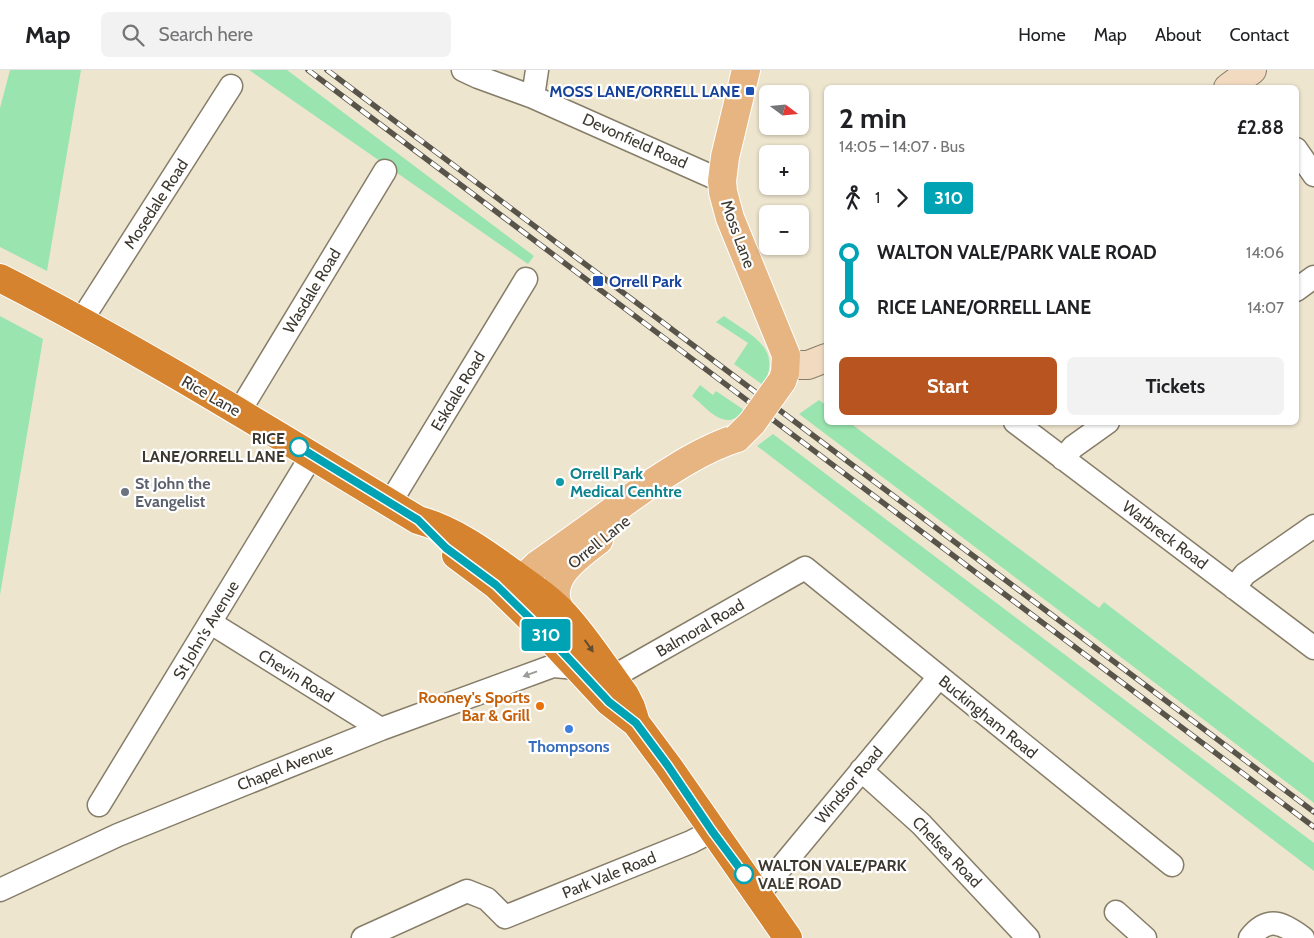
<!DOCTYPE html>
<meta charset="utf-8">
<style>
:root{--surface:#fff;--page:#f2f2f2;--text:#202124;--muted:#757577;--line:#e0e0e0;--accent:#b8541f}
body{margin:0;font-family:Cabin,sans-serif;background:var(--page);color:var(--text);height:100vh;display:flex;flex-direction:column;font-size:19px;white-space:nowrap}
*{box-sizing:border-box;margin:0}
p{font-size:16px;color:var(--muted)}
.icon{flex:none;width:28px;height:28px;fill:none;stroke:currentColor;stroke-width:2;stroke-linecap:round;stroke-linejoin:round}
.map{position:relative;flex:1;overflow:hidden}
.details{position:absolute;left:824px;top:15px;width:475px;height:340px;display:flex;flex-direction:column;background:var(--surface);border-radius:8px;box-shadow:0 1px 4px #0004}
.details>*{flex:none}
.badge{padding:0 10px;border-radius:4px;font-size:18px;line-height:32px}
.needle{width:32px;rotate:106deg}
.controls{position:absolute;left:759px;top:15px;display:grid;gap:10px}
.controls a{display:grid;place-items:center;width:50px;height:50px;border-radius:8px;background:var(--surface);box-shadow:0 1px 4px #0004;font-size:25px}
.map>.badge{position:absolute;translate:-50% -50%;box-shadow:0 0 0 2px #fff}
.legs{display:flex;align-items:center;gap:8px;height:55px;padding:0 15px;font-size:16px}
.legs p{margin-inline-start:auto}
.summary{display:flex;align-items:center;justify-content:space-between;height:85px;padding:0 15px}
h1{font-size:28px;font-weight:700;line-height:38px}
.button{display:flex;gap:10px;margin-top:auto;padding:10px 15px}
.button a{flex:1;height:58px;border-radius:8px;background:var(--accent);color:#fff;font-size:20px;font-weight:700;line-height:58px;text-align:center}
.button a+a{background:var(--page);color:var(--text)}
ul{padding:0 15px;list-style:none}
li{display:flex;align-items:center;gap:18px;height:55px;font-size:19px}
li i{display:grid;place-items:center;width:8px;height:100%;margin:0 6px;background:currentColor}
li i::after{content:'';width:12px;height:12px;margin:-6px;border:4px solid;border-radius:50%;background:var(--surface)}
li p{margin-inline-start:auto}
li:first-child i{background:linear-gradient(#0000 50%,currentColor 0)}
li:last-child i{background:linear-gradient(currentColor 50%,#0000 0)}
header{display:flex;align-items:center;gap:30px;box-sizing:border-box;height:70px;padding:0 25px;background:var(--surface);border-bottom:1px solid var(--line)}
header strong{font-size:24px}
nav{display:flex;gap:28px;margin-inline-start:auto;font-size:18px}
.search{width:350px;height:45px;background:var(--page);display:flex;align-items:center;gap:12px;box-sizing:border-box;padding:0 18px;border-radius:8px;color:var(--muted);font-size:19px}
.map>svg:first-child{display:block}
.green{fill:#9ae5af}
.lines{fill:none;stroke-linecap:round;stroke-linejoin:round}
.street-casing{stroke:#867d69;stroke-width:25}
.secondary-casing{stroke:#867d69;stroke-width:30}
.primary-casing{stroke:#fff;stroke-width:30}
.highway-casing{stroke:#fff;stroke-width:30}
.street{stroke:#fff;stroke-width:22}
.secondary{stroke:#f2dac0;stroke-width:28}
.primary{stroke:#e6b582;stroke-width:28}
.highway{stroke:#d5832e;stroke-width:28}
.rail-casing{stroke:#595449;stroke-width:5.5}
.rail{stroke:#fff;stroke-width:4;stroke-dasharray:11;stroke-linecap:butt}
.primary-bridge-casing{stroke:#fff;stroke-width:30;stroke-linecap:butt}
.primary-bridge{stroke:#e6b582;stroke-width:28}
.oneway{fill:#634c30}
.oneway2{fill:#9e9c98}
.line-1-casing{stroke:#fff;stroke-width:11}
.line-1{stroke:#00a3b4;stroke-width:8}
.transit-dot{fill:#1a4fb4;stroke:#fff;stroke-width:2}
.stop-1-dot{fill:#fff;stroke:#00a3b4;stroke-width:2.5}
.culture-dot{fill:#0f9aa8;stroke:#fff;stroke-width:2}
.worship-dot{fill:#6b7280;stroke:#fff;stroke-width:2}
.food-dot{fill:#e8710a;stroke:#fff;stroke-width:2}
.shop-dot{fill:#3f7fe0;stroke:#fff;stroke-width:2}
.labels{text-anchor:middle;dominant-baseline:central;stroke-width:4.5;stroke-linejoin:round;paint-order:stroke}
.transit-label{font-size:16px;font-weight:bold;fill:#164399;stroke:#fff;text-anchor:end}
.street-label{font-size:16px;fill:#3d3930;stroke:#fff}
.stop-label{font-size:16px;font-weight:bold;fill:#3d3930;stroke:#fff;text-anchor:end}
.culture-label{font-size:16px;font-weight:bold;fill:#0d838f;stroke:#fff;text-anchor:start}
.worship-label{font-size:16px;font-weight:bold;fill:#5b616d;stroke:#fff;text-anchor:start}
.food-label{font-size:16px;font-weight:bold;fill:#c56008;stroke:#fff;text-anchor:end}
.shop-label{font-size:16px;font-weight:bold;fill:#366cbe;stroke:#fff}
</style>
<header>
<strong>Map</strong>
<div class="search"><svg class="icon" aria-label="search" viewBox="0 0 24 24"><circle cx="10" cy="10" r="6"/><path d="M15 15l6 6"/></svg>Search here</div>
<nav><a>Home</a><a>Map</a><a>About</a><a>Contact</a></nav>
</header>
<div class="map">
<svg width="1314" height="868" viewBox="0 0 1314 868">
<rect width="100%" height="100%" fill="#eee5cf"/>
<path class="green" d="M 10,0 L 81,0 L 47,201 L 0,177 L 0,38 Z
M 249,0 L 287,0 L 534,186 L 528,194 Z
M 0,246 L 43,269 L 0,525 Z
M 724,246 C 749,264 784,278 763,315 L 734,294 L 748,273 L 716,252 Z
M 700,315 L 713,325 L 716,321 L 744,340 C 726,364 708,339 692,326 Z
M 819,330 L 826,335 L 826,352 L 850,353 L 1099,538 L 1104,532 L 1314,693 L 1314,733 L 799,344 Z
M 773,364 L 1314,773 L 1314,801 L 757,376 Z"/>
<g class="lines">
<g class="street-casing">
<path id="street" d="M 463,0 L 478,7 L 533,27 L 722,111
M 533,27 L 537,0
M 1296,79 L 1314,105
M 1296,220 L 1314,207
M 81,251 L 231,16
M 239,342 L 385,101
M 1015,352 L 1314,578
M 1063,389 L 1073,377 L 1108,352
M 390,433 L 526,209
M 1234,518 L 1245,504 L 1314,456
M 211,553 L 381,659
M 598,618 L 625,600 L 805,498 L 1172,795
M 861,700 L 921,754 L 1028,868
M 99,735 L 312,385
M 0,820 L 118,765 L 381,659 L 553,596 L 577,598
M 759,824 L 939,607
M 1116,842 L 1145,868
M 363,868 L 467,821 L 487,829 L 505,847 L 691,772 L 712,761
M 1250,868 C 1268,845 1283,853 1303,868"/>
</g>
<g class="secondary-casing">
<path id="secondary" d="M 1228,18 L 1252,0
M 786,295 L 808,295 L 826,288"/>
</g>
<g class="primary-casing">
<path id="primary" d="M 746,0 L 725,87 L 722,111 L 723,122 L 730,148 L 786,285 L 785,303 L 782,311
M 522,534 C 519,518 525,505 537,495 C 573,470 608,444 643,419 C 673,399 703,379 737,368
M 559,538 C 545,508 578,486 599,470"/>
</g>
<g class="highway-casing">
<path id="highway" d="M 0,208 C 143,281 280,367 418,450 C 455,460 487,484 517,506 C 534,518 551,530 565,545 C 587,569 605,598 625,625 L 631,637 L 636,653
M 456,485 L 496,515 L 543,561 L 609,632 L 636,653 L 668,696 L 788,868"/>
</g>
<use href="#street" class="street"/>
<use href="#secondary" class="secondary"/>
<use href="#primary" class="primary"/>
<use href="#highway" class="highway"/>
<g class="rail-casing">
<path id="rail" d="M 308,0 L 1314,757
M 327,0 L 1314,742"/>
</g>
<use href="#rail" class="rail"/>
<g class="primary-bridge-casing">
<path id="primary-bridge" d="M 737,368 L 752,353 L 782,311"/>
</g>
<use href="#primary-bridge" class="primary-bridge"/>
</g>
<defs><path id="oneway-solid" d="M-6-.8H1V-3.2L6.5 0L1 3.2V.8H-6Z" transform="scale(1.25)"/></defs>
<use class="oneway" href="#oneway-solid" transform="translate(589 576) rotate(55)"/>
<use class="oneway2" href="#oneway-solid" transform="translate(530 604) rotate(160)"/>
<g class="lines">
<g class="line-1-casing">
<path id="line-1" d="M 299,377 L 418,450 L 446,478 L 496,515 L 543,561 L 609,632 L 636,653 L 668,696 L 712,761 L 744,804"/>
</g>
<use href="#line-1" class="line-1"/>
</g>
<g class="transit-dot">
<rect x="745" y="16" width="10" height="10" rx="2.5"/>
<rect x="592" y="205" width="12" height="12" rx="2.5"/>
</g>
<g class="stop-1-dot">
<circle cx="299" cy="377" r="9"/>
<circle cx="744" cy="804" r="9"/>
</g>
<circle class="culture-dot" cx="560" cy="412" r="5"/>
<circle class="worship-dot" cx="125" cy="422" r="5"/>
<circle class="food-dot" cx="540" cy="636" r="5"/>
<circle class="shop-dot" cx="569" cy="659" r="5"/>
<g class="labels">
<g class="transit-label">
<text x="740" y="21">MOSS LANE/ORRELL LANE</text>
<text x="609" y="211" text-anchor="start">Orrell Park</text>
</g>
<g class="street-label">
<text transform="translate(635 71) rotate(24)">Devonfield Road</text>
<text transform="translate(156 134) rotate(-57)">Mosedale Road</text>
<text transform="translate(738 164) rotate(70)">Moss Lane</text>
<text transform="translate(312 221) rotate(-59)">Wasdale Road</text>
<text transform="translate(458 321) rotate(-59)">Eskdale Road</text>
<text transform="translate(211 326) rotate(30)">Rice Lane</text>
<text transform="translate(1165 465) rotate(37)">Warbreck Road</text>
<text transform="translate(599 472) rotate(-39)">Orrell Lane</text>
<text transform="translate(700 558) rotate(-30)">Balmoral Road</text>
<text transform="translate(206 560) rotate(-59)">St John's Avenue</text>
<text transform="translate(296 606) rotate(32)">Chevin Road</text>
<text transform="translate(988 647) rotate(39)">Buckingham Road</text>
<text transform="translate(285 697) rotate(-22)">Chapel Avenue</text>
<text transform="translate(849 715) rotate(-50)">Windsor Road</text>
<text transform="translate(947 782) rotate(46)">Chelsea Road</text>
<text transform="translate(609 805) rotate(-22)">Park Vale Road</text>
</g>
<g class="stop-label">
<text x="285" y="368">RICE<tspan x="285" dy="18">LANE/ORRELL LANE</tspan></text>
<text x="758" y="795" text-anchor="start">WALTON VALE/PARK<tspan x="758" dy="18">VALE ROAD</tspan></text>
</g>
<g class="culture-label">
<text x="570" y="403">Orrell Park<tspan x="570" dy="18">Medical Cenhtre</tspan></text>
</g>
<g class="worship-label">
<text x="135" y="413">St John the<tspan x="135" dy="18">Evangelist</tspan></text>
</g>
<g class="food-label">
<text x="530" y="627">Rooney's Sports<tspan x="530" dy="18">Bar &amp; Grill</tspan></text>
</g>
<g class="shop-label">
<text x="569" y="676">Thompsons</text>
</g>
</g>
</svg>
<div class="controls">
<a><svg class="needle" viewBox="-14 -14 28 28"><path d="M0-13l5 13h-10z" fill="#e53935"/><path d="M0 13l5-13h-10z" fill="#757577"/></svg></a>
<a>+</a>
<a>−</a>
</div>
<b class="badge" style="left:546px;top:565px;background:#00a3b4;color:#fff">310</b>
<section class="details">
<div class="summary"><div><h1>2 min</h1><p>14:05 – 14:07 · Bus</p></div><b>£2.88</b></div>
<div class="legs"><svg class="icon" aria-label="walk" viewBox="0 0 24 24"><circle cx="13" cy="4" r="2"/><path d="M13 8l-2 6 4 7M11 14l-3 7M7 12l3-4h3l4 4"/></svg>1<svg class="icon" aria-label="forward" viewBox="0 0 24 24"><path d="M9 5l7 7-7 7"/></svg><b class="badge" style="background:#00a3b4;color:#fff">310</b></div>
<ul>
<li><i style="color:#00a3b4"></i><b>WALTON VALE/PARK VALE ROAD</b><p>14:06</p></li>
<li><i style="color:#00a3b4"></i><b>RICE LANE/ORRELL LANE</b><p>14:07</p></li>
</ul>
<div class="button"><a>Start</a><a>Tickets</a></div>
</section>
</div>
